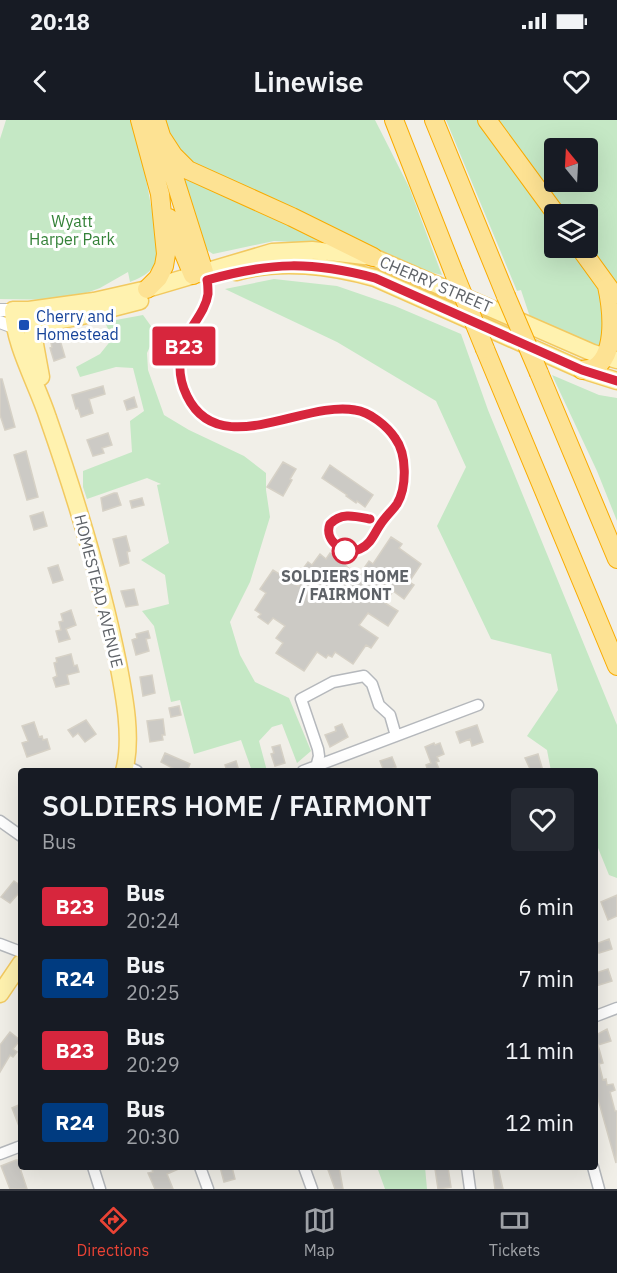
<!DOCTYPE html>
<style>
:root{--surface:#171b24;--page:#242831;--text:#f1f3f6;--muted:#9ea1a6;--line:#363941;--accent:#ea4335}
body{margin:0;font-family:"IBM Plex Sans",sans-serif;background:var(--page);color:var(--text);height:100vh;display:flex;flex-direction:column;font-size:22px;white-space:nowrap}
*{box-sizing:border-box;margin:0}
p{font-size:20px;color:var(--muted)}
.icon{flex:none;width:33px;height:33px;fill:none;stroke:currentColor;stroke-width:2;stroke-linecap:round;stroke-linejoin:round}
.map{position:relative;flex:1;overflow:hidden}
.panel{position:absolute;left:18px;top:648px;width:580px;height:402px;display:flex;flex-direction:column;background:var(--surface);border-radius:6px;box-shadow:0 6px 24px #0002}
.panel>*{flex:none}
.badge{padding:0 12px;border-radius:4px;font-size:21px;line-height:39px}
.needle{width:39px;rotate:342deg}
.tools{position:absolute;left:544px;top:18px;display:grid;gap:12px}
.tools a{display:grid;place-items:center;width:54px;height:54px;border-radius:6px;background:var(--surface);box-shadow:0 6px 24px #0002;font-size:30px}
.map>.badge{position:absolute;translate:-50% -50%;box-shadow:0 0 0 3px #fff}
.round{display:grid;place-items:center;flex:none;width:63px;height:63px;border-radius:6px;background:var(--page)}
.overview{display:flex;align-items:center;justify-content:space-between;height:102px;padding:0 24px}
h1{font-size:28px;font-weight:600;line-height:45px}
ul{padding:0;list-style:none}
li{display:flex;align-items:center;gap:18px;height:72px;padding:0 24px}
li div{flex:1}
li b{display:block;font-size:22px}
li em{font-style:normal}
li .badge{min-width:66px;font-weight:700;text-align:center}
.status{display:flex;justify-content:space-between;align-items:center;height:42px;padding:0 30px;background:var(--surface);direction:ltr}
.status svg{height:16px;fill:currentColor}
header{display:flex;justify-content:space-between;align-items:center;height:78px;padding:0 24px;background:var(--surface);font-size:27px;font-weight:600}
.dock{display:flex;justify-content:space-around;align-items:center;height:84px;border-top:2px solid var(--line);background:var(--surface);font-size:16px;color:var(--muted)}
.dock a{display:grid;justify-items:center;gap:3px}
.dock .on{color:var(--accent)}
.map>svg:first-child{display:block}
.green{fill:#c5e8c5;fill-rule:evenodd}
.building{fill:#cccac5;stroke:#d6d1c6;stroke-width:1.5}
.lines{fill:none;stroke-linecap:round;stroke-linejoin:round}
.minor-casing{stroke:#b5b8bc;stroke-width:13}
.tertiary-casing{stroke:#b5b8bc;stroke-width:14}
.primary-casing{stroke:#f2c960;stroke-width:19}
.motorway-casing{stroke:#f9ab00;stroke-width:20}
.minor{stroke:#fff;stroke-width:10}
.tertiary{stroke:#fff;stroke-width:12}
.primary{stroke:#fff2af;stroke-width:16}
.motorway{stroke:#fde293;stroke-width:18}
.motorway-bridge-casing{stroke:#f9ab00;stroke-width:20;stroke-linecap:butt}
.motorway-bridge{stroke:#fde293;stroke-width:18}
.line-casing{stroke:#fff;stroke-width:14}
.line{stroke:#d7263d;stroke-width:9}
.transit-dot{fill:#1a4fb4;stroke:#fff;stroke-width:2}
.stop-dot{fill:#fff;stroke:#d7263d;stroke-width:3}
.labels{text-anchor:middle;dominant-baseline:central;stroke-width:6;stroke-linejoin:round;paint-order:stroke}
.park-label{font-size:16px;fill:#348238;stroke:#fff}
.street-label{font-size:16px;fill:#5f6368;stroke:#fff}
.transit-label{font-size:16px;fill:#164399;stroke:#fff;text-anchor:start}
.stop-label{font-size:16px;font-weight:bold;fill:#5f6368;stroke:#fff}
</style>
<div class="status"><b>20:18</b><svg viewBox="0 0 49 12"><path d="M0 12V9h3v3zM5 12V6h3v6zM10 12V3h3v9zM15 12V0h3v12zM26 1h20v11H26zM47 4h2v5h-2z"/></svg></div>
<header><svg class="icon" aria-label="back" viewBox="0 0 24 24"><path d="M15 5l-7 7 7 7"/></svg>Linewise<svg class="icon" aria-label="heart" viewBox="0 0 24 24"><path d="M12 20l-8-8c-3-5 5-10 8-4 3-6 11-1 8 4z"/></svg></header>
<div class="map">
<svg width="617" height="1069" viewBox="0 0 617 1069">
<rect width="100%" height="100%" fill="#f1efe8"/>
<path class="green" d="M 6,0 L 135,0 L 160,134 C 154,150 146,156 130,162 L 128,152 L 100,168 L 67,180 L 0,179 L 0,19 Z
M 160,0 L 375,0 L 409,67 L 442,155 L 422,150 L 349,118 L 191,45 L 183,37 Z
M 446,0 L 479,0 L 555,102 L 555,128 L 574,128 L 595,157 L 608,195 L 599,228 L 531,200 L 521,170 L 517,171 Z
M 487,0 L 617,0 L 617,173 L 588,128 L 588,94 L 556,94 ZM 555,28 L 588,28 L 588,62 L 555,62 Z
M 175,46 L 332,124 L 274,121 L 213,134 L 207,130 Z
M 274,159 L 337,166 L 395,186 L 461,214 L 488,290 L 617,605 L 617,758 L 609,755 L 596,723 L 596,651 L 551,651 L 547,630 L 527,616 L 558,570 L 551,534 L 491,519 L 437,406 L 466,347 L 436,281 L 337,222 L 225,169 Z
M 143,195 L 156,213 L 147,233 L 148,250 L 164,295 L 189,310 L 244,336 L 266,353 L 266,370 L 270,397 L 250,462 L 230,502 L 240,535 L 255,562 L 289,578 L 311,631 L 297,643 L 282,604 L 272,607 L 259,621 L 267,651 L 252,651 L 241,620 L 194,634 L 180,580 L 171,582 L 154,506 L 142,491 L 169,484 L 165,455 L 141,440 L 169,423 L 157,365 L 161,364 L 147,358 L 87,379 L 83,367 L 83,351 L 132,332 L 130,301 L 144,291 L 133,248 L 116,247 L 80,257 L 76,247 L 100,234 L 112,219 L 105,202 Z
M 552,255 L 599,275 L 617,278 L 617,401 L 597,351 Z
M 377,1047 L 425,1047 L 427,1069 L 385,1069 Z"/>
<path class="building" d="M 60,220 L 65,237 L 54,241 L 50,228 L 52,227 L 51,223 Z
M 0,259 L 2,259 L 15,307 L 5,310 L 0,295 Z
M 103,266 L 105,274 L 89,279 L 93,293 L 81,297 L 78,288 L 76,289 L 72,275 Z
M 134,277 L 137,287 L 127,290 L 124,281 Z
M 108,313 L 112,325 L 102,328 L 104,333 L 93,336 L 87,320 Z
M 26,331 L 38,377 L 27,380 L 14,335 Z
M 283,342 L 296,349 L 290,359 L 292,360 L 283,376 L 267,367 Z
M 330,345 L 373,375 L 365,387 L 357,381 L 356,383 L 346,376 L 347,375 L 322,358 Z
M 114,373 L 117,373 L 121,385 L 103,391 L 101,378 Z
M 142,378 L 144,385 L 132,388 L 130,381 Z
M 43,392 L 47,406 L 34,410 L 30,396 Z
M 126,416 L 130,431 L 127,432 L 129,443 L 120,446 L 113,419 Z
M 391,417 L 402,424 L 399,428 L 421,444 L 409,462 L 414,465 L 404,479 L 393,471 L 385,483 L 398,491 L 388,506 L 368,493 L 359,505 L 378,518 L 371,528 L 366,525 L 353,544 L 335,532 L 332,537 L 328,535 L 326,538 L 317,532 L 304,551 L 276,533 L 283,523 L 276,518 L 285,506 L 273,498 L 268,504 L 258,497 L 261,494 L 255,490 L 266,473 L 260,469 L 273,450 L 298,466 L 307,453 L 302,450 L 308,442 L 312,445 L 320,434 L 326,439 L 330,433 L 343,442 L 357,458 L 369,441 L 373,444 Z
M 58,445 L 63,460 L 53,463 L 48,448 Z
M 134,469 L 138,485 L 126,487 L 121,471 Z
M 71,490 L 76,505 L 66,509 L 70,519 L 59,522 L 56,511 L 61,510 L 59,502 L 63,501 L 61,494 Z
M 148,511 L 150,518 L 146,519 L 149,531 L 136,535 L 132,520 L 137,518 L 136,514 Z
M 71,534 L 74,546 L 77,545 L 79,552 L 67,555 L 69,564 L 56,567 L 53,558 L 57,556 L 54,543 L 57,542 L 56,538 Z
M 152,555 L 155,573 L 143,576 L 140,557 Z
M 179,586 L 181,595 L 171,597 L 169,588 Z
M 163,599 L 165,615 L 162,615 L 163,620 L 150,622 L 147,601 Z
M 86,600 L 96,614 L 85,622 L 78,613 L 73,617 L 68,610 Z
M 34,602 L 39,617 L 42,616 L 43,620 L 47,619 L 50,629 L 27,637 L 22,623 L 28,621 L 22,606 Z
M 342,604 L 348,617 L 330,627 L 325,615 L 336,611 L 335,607 Z
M 477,605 L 483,622 L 472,626 L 470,619 L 460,623 L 456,612 Z
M 434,623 L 435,625 L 440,623 L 444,634 L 437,637 L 439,641 L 436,642 L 440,651 L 428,651 L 426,645 L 431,643 L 425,627 Z
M 280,625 L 285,643 L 275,646 L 271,634 L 274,633 L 272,627 Z
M 165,633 L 190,644 L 187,651 L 178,651 L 161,642 Z
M 538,634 L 543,651 L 531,651 L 525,638 Z
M 392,637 L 396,647 L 393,648 L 394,651 L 384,651 L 380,641 Z
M 236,641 L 239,651 L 227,651 L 225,645 Z
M 14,761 L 21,766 L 21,776 L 18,774 L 10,783 L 1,777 Z
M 617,775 L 617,796 L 608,800 L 601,782 Z
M 609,819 L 612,829 L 599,833 L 596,824 Z
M 608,849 L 612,861 L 596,866 L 596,853 Z
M 607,909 L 611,921 L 598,925 L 603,943 L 599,944 L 603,960 L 606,959 L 607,965 L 613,964 L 615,970 L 610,972 L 615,991 L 617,991 L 616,1043 L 596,972 L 596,915 Z
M 10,912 L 20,920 L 13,929 L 17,932 L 13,937 L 10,935 L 0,952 L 0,925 Z
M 21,984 L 21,1008 L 20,1009 L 12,988 Z
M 16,1040 L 21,1040 L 21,1051 L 27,1069 L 10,1069 L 1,1046 Z
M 151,1047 L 183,1047 L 167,1054 L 173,1069 L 155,1069 L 148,1053 L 153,1052 Z
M 220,1047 L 232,1047 L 235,1059 L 224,1062 Z
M 327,1047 L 339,1047 L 343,1069 L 335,1069 Z
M 448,1047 L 451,1067 L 438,1069 L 435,1049 Z
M 492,1047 L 498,1047 L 503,1069 L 495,1069 Z"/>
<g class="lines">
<g class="minor-casing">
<path id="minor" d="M 126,646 L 137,651
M 303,651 L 478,585
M 315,651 L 319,636 L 318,629 L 301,579 L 333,562 L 364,556 L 372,564 L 379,585 L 390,595 L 396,616
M 0,701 L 21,716
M 0,824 L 21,832
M 596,896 L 617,888
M 0,1034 L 21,1026
M 93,1047 L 100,1069
M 200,1047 L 208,1069
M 304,1047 L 312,1069
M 467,1047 L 470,1069
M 593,1047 L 599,1069"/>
</g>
<g class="tertiary-casing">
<path id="tertiary" d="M 0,190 L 13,190
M 0,202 L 13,207 L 22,206"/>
</g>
<g class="primary-casing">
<path id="primary" d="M 236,152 C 282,139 330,146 375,158 L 582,250 L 617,261
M 30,197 L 41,257
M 31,205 L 78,197 L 140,181
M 124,651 C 133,619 124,574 118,543 C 101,459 76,378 48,298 C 37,264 14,225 13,190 L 29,190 L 94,181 L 147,169 L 272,132 L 312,130 L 373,137 L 593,233 L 617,240
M 0,874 L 21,843"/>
</g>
<g class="motorway-casing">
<path id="motorway" d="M 140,0 L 160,74 L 166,134 L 164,146 L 158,158 L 147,169
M 156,0 L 204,152
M 394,0 L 454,153
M 434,0 L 506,176
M 487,0 L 556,94
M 160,15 L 173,35 L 188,50 L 292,97 L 373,137
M 169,98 L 193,155
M 580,128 L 614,175
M 485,229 L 617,546
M 582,250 C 586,249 593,249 596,247 C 617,231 612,189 607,166
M 539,253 L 617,439"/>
</g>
<use href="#minor" class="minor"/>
<use href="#tertiary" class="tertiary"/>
<use href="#primary" class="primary"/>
<use href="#motorway" class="motorway"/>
<g class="motorway-bridge-casing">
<path id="motorway-bridge" d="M 454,153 L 485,229
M 506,176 L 539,253"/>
</g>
<use href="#motorway-bridge" class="motorway-bridge"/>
</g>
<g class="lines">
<g class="line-casing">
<path id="line" d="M 370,399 C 355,396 341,392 330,404 C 323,421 346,436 360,429 C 371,424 374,414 380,405 C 385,397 392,391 397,384 C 407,367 407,334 395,318 C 387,306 370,292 355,290 C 304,280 219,342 187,276 C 177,256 178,234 188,214 C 195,201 206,189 208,174 C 208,169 208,164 207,160 C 272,142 310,141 375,158 L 582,250 L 617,261"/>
</g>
<use href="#line" class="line"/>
</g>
<rect class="transit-dot" x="18" y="199" width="12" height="12" rx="3"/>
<circle class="stop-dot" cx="345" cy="431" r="12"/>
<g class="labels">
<g class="park-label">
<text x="72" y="101">Wyatt<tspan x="72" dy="18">Harper Park</tspan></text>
</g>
<g class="street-label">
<text transform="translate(436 164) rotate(23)">CHERRY STREET</text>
<text transform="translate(99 471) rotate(76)">HOMESTEAD AVENUE</text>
</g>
<g class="transit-label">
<text x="36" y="196">Cherry and<tspan x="36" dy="18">Homestead</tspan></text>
</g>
<g class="stop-label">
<text x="345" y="456">SOLDIERS HOME<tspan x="345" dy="18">/ FAIRMONT</tspan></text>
</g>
</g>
</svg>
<div class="tools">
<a><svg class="needle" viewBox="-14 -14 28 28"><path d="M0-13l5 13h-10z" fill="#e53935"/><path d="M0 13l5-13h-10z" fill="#9ea1a6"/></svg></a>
<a><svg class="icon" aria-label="layers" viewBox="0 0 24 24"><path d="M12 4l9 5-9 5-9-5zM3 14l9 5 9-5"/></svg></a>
</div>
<b class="badge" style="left:184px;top:226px;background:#d7263d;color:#fff">B23</b>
<section class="panel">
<div class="overview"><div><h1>SOLDIERS HOME / FAIRMONT</h1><p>Bus</p></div><a class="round"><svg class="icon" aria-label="heart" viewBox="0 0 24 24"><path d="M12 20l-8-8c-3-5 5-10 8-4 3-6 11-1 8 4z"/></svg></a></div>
<ul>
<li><span class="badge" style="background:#d7263d;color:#fff">B23</span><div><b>Bus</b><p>20:24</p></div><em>6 min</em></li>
<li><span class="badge" style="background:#003b80;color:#fff">R24</span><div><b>Bus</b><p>20:25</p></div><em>7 min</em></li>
<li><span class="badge" style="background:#d7263d;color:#fff">B23</span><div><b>Bus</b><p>20:29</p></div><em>11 min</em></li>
<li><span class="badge" style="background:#003b80;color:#fff">R24</span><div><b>Bus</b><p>20:30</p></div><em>12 min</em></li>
</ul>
</section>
</div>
<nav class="dock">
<a class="on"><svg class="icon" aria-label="directions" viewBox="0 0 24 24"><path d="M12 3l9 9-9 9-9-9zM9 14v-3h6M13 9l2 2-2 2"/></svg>Directions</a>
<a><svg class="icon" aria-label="map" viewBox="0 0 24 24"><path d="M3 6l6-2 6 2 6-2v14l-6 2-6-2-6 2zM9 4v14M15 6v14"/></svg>Map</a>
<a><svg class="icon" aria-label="tickets" viewBox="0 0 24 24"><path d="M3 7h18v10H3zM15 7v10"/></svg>Tickets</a>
</nav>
